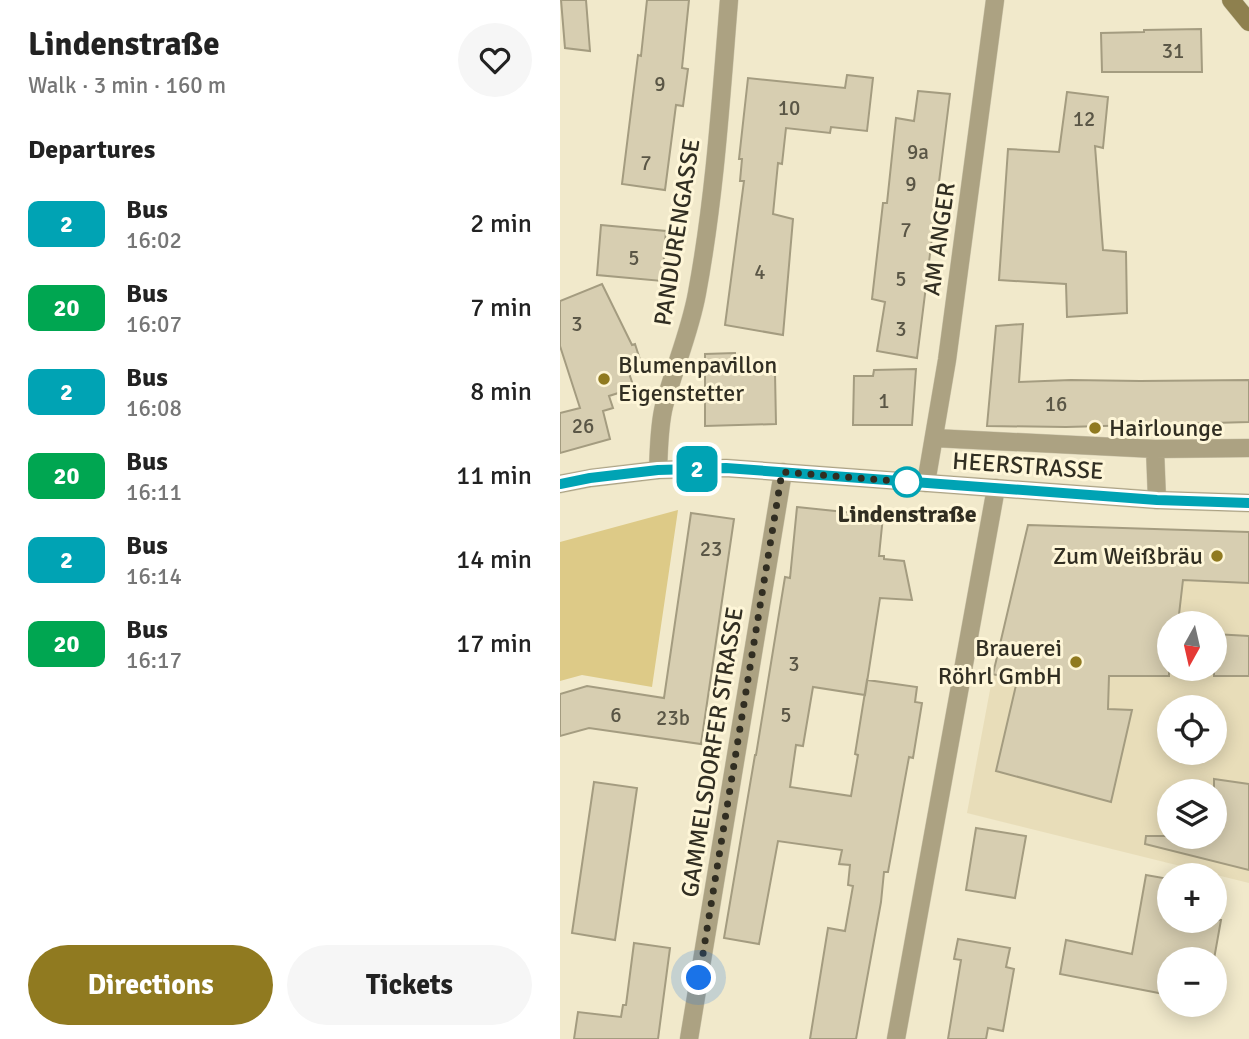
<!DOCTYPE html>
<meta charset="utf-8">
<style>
:root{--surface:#fff;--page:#f6f6f6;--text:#222;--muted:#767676;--accent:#907a20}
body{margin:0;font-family:Signika,sans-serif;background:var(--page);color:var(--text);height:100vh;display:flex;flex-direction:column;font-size:26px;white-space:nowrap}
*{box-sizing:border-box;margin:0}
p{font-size:23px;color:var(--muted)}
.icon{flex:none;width:38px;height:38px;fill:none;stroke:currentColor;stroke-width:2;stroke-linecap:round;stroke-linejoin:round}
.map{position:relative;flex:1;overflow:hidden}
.side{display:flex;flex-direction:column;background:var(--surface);width:560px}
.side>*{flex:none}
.badge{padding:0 14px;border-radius:10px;font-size:24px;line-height:46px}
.needle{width:46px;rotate:188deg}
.controls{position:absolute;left:597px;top:611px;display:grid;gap:14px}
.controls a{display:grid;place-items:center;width:70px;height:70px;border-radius:50%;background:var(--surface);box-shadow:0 4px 18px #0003;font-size:35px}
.you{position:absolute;width:35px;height:35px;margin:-18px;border:5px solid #fff;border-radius:50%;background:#1a73e8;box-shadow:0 0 0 10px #1a73e833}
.map>.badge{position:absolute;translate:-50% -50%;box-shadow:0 0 0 4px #fff}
h2{padding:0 28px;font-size:26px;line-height:63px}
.round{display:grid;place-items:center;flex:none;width:74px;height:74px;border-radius:37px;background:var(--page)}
.summary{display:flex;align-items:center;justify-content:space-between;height:119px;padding:0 28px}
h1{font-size:33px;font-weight:700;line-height:52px}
.action{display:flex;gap:14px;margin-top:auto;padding:14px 28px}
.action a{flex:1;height:80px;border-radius:42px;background:var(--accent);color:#fff;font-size:28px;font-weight:700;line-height:80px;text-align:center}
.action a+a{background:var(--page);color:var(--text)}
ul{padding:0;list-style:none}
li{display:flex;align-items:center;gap:21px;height:84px;padding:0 28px}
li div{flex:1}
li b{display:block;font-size:26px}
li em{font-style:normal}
li .badge{min-width:77px;font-weight:700;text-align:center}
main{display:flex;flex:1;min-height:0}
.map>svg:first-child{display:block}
.built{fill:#e8ddb9;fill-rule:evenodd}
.green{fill:#ddca87}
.building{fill:#d7ceb1;stroke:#a49c80;stroke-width:2}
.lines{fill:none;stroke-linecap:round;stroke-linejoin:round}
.minor-casing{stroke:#cec7ad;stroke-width:19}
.tertiary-casing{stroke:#cec7ad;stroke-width:19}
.secondary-casing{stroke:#cec7ad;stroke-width:19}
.minor{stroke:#aca282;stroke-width:18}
.tertiary{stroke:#aca282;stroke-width:18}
.secondary{stroke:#8e804e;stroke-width:18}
.line-casing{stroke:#fff;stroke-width:16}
.line{stroke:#00a3b4;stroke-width:10}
.walk{stroke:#312e22;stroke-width:7;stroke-dasharray:0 12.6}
.poi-dot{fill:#907a20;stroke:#fef6d8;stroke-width:2.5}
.stop-dot{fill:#fff;stroke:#00a3b4;stroke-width:3.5}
.labels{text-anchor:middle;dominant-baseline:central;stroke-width:6;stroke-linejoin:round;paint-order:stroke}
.number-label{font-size:21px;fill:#5a5646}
.street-label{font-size:24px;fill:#312e22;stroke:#fef6d8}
.poi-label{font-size:24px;fill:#312e22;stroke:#fef6d8;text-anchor:start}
.stop-label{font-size:24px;font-weight:bold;fill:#312e22;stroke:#fef6d8}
</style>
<main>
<section class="side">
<div class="summary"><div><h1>Lindenstraße</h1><p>Walk · 3 min · 160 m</p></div><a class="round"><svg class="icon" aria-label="heart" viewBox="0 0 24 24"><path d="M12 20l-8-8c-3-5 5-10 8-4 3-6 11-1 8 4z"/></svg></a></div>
<h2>Departures</h2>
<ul>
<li><span class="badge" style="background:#00a3b4;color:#fff">2</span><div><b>Bus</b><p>16:02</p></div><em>2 min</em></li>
<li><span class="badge" style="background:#00a651;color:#fff">20</span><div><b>Bus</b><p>16:07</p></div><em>7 min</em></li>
<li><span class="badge" style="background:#00a3b4;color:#fff">2</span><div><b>Bus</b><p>16:08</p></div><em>8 min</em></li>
<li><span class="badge" style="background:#00a651;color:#fff">20</span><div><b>Bus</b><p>16:11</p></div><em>11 min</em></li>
<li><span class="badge" style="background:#00a3b4;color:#fff">2</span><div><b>Bus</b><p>16:14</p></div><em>14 min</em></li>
<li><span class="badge" style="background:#00a651;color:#fff">20</span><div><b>Bus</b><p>16:17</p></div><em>17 min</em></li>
</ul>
<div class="action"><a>Directions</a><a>Tickets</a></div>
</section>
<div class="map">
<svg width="689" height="1039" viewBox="0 0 689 1039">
<rect width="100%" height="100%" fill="#f1e9cb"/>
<path class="built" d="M 468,525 L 689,532 L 689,883 L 407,813 L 433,674 ZM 609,623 L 654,623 L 654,668 L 609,668 ZM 609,707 L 654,707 L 654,752 L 609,752 ZM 609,791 L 654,791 L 654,836 L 609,836 Z"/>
<path class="green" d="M 118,510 L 92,687 L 22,675 L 0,681 L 0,542 Z"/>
<path class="building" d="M 1,0 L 26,0 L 30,51 L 5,48 Z
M 87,0 L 129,0 L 122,68 L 128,69 L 123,106 L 116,105 L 105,190 L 62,184 L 78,55 L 81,56 Z
M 641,29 L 642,72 L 542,72 L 541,33 L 584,32 L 584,30 Z
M 287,75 L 313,78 L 307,131 L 271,127 L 270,133 L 226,128 L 222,164 L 218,163 L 213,214 L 233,219 L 223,335 L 165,325 L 184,181 L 180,181 L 182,159 L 179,159 L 188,78 L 285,88 Z
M 358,91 L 390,94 L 357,358 L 317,351 L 325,302 L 312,299 L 323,203 L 327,203 L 336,118 L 354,121 Z
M 507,92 L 548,97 L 543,148 L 535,146 L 543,250 L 566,252 L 567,313 L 507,317 L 506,284 L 439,280 L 448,149 L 499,152 Z
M 41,225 L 106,231 L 102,281 L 37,275 Z
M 42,284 L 72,345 L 75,344 L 83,369 L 69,373 L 74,388 L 49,396 L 53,408 L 43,411 L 50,439 L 0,453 L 0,413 L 20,408 L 0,346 L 0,301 Z
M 463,324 L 459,382 L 511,380 L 580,381 L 689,380 L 689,422 L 506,427 L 427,426 L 436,326 Z
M 175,353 L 175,374 L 215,373 L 216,424 L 145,426 L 145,354 Z
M 356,369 L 352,425 L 293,425 L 294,376 L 313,376 L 314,370 Z
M 237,507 L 323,516 L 319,556 L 324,556 L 324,559 L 344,561 L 352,600 L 320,598 L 305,695 L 253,687 L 243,746 L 236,745 L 230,787 L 291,796 L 298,755 L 295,754 L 307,680 L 357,687 L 355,702 L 362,703 L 353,758 L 349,757 L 328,872 L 324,872 L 321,902 L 296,1039 L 250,1039 L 268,928 L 285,931 L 293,886 L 288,885 L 290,865 L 279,864 L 282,850 L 218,841 L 199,944 L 164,938 L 195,755 L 196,755 L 225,577 L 230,578 Z
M 131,513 L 174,519 L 141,744 L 29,728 L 0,736 L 0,694 L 27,686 L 104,698 Z
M 468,525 L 689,532 L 689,583 L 623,580 L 618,623 L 609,623 L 609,676 L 549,676 L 548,709 L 572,710 L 551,802 L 436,771 L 457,681 L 433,674 Z
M 654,634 L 689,636 L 689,676 L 654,676 Z
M 654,779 L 689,784 L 689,870 L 585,844 L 586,836 L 654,836 Z
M 34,782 L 77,788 L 55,940 L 12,933 Z
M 416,828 L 466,836 L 455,898 L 406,890 Z
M 586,875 L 609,879 L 609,920 L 661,920 L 654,959 L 609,959 L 609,995 L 500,974 L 506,940 L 572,954 Z
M 398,939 L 450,948 L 446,967 L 454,969 L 443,1031 L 428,1028 L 426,1039 L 388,1039 L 401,960 L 394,959 Z
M 74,943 L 110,948 L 98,1039 L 14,1039 L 18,1012 L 61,1017 L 63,1005 L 66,1005 Z"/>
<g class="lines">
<g class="minor-casing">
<path id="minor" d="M 374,438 L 595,449 L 689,448
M 595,449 L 597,500
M 98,470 C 99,448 99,426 104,406 C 114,368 130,332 137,293 C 155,196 161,98 169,0
M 366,483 L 387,360 L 435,0
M 129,1039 L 223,472
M 336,1039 L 436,488"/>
</g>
<g class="tertiary-casing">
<path id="tertiary" d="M 0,484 L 31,478 L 98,470 L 166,468 L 597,500 L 689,503"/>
</g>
<g class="secondary-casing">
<path id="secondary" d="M 671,0 L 689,22"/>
</g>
<use href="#minor" class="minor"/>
<use href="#tertiary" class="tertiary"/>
<use href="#secondary" class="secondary"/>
</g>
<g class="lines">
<g class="line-casing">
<path id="line" d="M 0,484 L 30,478 L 98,470 L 166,468 L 597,500 L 689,503"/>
</g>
<use href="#line" class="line"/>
<path class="walk" d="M 139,978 L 222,472 L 347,482"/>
</g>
<g class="poi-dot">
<circle cx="44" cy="379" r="7"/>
<circle cx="535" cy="428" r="7"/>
<circle cx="657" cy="556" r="7"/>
<circle cx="516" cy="662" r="7"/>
</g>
<circle class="stop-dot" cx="347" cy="482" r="14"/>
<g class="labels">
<g class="number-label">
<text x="613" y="51">31</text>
<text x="100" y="84">9</text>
<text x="229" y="108">10</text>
<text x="524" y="119">12</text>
<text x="358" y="152">9a</text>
<text x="86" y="163">7</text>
<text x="351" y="184">9</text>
<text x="346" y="230">7</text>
<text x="74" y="258">5</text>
<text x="200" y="272">4</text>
<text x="341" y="279">5</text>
<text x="17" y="324">3</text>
<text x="341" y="329">3</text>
<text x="324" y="401">1</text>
<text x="496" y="404">16</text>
<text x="23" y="426">26</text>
<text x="151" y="549">23</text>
<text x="234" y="664">3</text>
<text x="56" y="715">6</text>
<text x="226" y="715">5</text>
<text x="113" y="718">23b</text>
</g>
<g class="street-label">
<text transform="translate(117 232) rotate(-81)">PANDURENGASSE</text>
<text transform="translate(379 239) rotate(-82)">AM ANGER</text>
<text transform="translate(468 466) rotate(4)">HEERSTRASSE</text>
<text transform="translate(152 752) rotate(-81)">GAMMELSDORFER STRASSE</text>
</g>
<g class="poi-label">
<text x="58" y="365">Blumenpavillon<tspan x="58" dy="28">Eigenstetter</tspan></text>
<text x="549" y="428">Hairlounge</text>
<text x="643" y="556" text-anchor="end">Zum Weißbräu</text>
<text x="502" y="648" text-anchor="end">Brauerei<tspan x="502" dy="28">Röhrl GmbH</tspan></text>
</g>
<g class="stop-label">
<text x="347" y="514">Lindenstraße</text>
</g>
</g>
</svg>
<div class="controls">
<a><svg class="needle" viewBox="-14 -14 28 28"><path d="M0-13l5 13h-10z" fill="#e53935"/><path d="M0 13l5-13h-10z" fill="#767676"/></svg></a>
<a><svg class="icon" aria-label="locate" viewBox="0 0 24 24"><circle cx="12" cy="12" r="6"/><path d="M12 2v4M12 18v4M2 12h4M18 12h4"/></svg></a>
<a><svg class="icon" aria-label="layers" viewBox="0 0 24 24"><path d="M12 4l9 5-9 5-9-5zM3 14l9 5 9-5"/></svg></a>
<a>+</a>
<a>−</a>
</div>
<div class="you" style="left:139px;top:978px"></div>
<b class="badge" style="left:137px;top:469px;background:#00a3b4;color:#fff">2</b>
</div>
</main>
